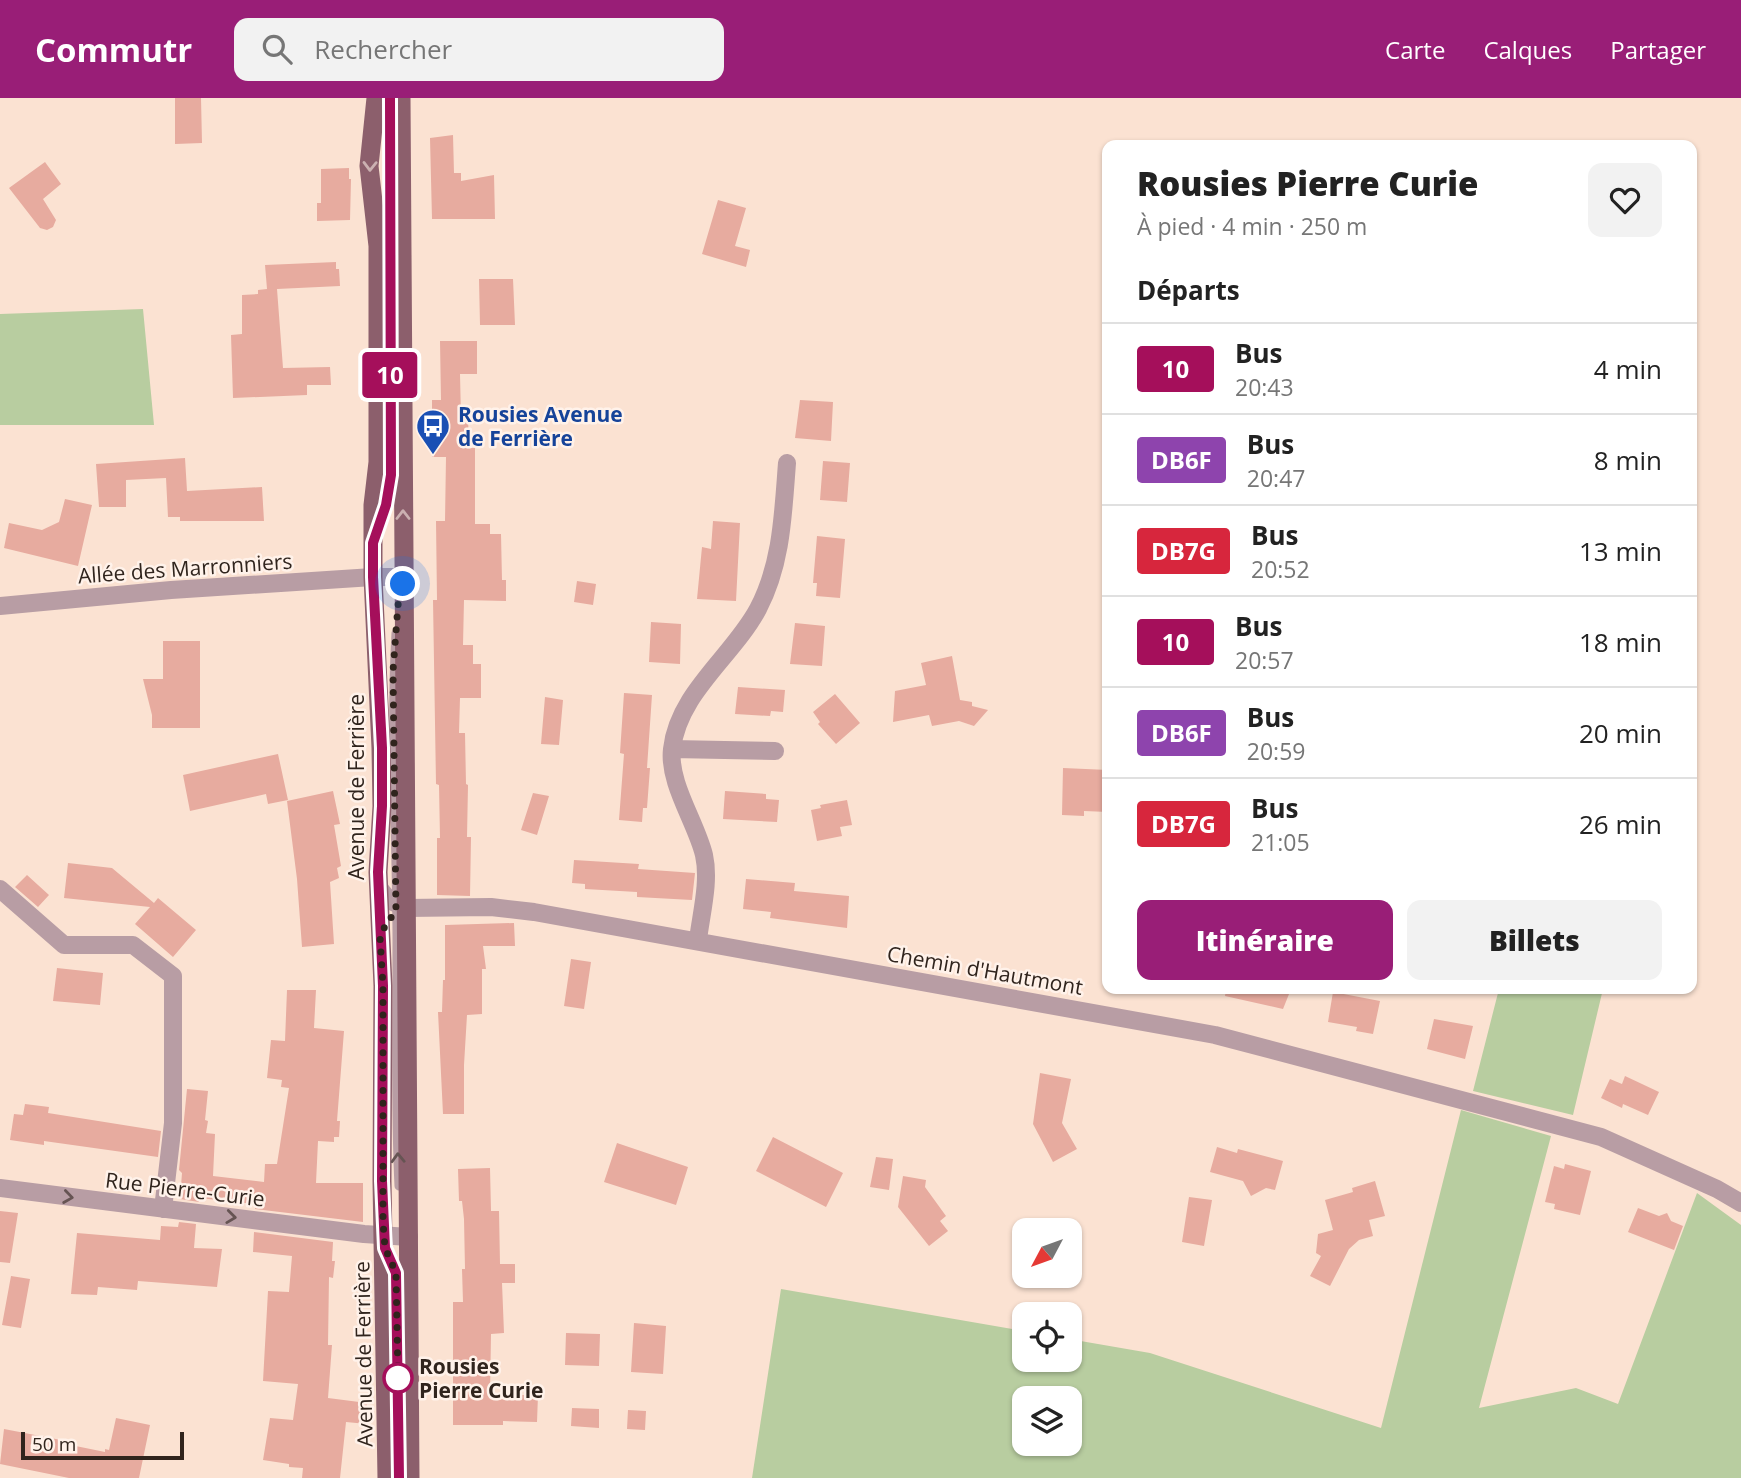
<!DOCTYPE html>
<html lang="fr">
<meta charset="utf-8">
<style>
:root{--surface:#fff;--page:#f2f2f2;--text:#222;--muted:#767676;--line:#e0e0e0;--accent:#991e77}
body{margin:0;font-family:"Open Sans",sans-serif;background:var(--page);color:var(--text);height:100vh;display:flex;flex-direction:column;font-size:26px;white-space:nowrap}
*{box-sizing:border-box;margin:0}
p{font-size:23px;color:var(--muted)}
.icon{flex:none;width:38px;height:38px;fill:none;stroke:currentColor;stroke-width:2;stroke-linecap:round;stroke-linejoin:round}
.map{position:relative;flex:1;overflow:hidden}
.panel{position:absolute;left:1102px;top:42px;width:595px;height:854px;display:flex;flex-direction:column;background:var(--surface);border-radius:14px;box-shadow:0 2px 5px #0004}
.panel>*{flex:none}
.badge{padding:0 14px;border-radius:5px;font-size:24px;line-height:46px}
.needle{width:46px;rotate:229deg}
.controls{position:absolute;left:1012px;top:1120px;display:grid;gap:14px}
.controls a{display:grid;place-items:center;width:70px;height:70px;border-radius:14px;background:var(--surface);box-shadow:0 2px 5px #0004;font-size:35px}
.scale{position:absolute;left:21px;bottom:18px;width:163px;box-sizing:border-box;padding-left:7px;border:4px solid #30241d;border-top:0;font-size:19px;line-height:24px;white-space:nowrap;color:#30241d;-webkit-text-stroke:5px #fff2ea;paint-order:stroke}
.you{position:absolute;width:35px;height:35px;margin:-18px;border:5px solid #fff;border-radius:50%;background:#1a73e8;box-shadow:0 0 0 10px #1a73e833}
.map>.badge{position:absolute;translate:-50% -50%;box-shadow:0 0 0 4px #fff}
h2{padding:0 35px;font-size:26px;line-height:63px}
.round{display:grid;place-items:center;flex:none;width:74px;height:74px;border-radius:14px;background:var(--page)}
.head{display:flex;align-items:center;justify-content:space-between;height:119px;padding:0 35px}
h1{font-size:33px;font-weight:800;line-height:52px}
.primary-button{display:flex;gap:14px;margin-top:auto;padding:14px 35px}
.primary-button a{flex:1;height:80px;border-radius:14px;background:var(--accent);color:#fff;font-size:28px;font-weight:800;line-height:80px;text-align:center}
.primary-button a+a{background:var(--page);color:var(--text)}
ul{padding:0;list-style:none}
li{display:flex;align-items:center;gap:21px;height:91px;padding:0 35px;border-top:2px solid var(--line)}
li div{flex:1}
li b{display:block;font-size:26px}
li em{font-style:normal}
li .badge{min-width:77px;font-weight:700;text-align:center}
header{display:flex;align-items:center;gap:42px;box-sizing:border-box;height:98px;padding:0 35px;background:var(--accent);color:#fff}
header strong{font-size:33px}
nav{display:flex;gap:38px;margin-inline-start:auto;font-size:24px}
.search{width:490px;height:63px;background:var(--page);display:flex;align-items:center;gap:18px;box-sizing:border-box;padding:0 24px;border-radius:14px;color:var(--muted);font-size:26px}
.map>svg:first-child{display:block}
.green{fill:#b8cda0;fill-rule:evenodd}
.building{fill:#e7ab9f}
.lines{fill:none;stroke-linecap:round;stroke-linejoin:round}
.service{stroke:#b89da4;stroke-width:9}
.minor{stroke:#b89da4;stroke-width:18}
.primary{stroke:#8c5f6c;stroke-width:19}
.oneway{stroke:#cbb0b1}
.oneway2{stroke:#665453}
.line-casing{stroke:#fff;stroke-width:16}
.line{stroke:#a50f5b;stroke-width:10}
.walk{stroke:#30241d;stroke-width:7;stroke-dasharray:0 12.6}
.stop-dot{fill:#fff;stroke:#a50f5b;stroke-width:3.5}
.labels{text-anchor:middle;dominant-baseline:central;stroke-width:5;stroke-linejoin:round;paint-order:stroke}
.transit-label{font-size:21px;font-weight:bold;fill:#164399;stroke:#fff2ea;text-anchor:start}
.street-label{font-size:21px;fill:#30241d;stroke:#fff2ea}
.stop-label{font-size:21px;font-weight:bold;fill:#30241d;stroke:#fff2ea;text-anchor:start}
</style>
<header>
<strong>Commutr</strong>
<div class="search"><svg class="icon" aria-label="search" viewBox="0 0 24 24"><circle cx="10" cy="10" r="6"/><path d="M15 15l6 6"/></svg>Rechercher</div>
<nav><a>Carte</a><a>Calques</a><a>Partager</a></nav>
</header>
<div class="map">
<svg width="1741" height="1380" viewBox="0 0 1741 1380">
<rect width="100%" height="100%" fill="#fbe2d2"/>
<path class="green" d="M 143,211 L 154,327 L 0,327 L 0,216 Z
M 1499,891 L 1603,891 L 1573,1017 L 1473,993 Z
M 1461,1012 L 1551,1038 L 1479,1310 L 1576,1290 L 1618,1306 L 1697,1095 L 1741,1127 L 1741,1380 L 752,1380 L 781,1191 L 1024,1233 L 1024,1262 L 1069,1262 L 1069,1241 L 1150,1255 L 1381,1330 ZM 1024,1300 L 1069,1300 L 1069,1346 L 1024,1346 Z"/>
<path class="building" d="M 175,0 L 201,0 L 202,45 L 175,46 Z
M 453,37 L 454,75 L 461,75 L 461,83 L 494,77 L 495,121 L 432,121 L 430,40 Z
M 45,64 L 61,86 L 43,101 L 56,122 L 53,129 L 47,132 L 40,130 L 9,90 Z
M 349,70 L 349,81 L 351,81 L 350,122 L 317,123 L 317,105 L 321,105 L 321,71 Z
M 718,102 L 746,110 L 735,148 L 750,152 L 746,169 L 702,156 Z
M 336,164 L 336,171 L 339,171 L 340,188 L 277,191 L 283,270 L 330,269 L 331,287 L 307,287 L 307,297 L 233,300 L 231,237 L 242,236 L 242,197 L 258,196 L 258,192 L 267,191 L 265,167 Z
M 479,181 L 513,181 L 515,227 L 480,227 Z
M 440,243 L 477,243 L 477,276 L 460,276 L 461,320 L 468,319 L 469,350 L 475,350 L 475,426 L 490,426 L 490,436 L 501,436 L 502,482 L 506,482 L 506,503 L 464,502 L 463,547 L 473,547 L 473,566 L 481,566 L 481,600 L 460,600 L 459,635 L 465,635 L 466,686 L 468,687 L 467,739 L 471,739 L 470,798 L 437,797 L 437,740 L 440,740 L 439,687 L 436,686 L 433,502 L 437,502 L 436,423 L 445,423 L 446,359 L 432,359 L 432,302 L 441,302 Z
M 800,302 L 833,304 L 831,343 L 795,340 Z
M 185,360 L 187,393 L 262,389 L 264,423 L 180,423 L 180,419 L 168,419 L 166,380 L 126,382 L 126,409 L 99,409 L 96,366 Z
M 823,363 L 850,365 L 847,404 L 820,402 Z
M 65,401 L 92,407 L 78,468 L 4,450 L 9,425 L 42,432 L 59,424 Z
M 713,423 L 740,425 L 736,503 L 697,501 L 702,449 L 711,451 Z
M 817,438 L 845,441 L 840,500 L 816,498 L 817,485 L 813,485 Z
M 577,483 L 596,486 L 593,507 L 574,504 Z
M 651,524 L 681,526 L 680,566 L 649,564 Z
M 795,525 L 825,528 L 822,568 L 790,566 Z
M 163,543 L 200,543 L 200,630 L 152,630 L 152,617 L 143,581 L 163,581 Z
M 952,558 L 960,602 L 972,604 L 972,608 L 988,612 L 974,628 L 959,623 L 932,628 L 929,617 L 893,624 L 895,593 L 926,587 L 921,565 Z
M 738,589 L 785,592 L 783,614 L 771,613 L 770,618 L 735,616 Z
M 624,595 L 652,597 L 647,670 L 650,670 L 647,710 L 643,710 L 642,724 L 619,722 L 624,656 L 620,655 Z
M 835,596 L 860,625 L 836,646 L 818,626 L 820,624 L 813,614 Z
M 545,599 L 563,602 L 559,647 L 541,646 Z
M 278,656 L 288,702 L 268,706 L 266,696 L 190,713 L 183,677 Z
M 1063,670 L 1108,672 L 1108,714 L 1084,713 L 1084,718 L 1062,717 Z
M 333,693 L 340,726 L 334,727 L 341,768 L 337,770 L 339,780 L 330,784 L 334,846 L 302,849 L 297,781 L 287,703 Z
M 725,693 L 766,696 L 766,701 L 779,702 L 777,724 L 723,721 Z
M 533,695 L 549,698 L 537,737 L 521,732 Z
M 847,702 L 852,727 L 840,729 L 842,738 L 817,743 L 811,712 L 821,710 L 820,707 Z
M 574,762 L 639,766 L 638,771 L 695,775 L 692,802 L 637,799 L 637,794 L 585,791 L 585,786 L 572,785 Z
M 68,765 L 112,770 L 154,805 L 158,800 L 196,832 L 173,859 L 135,826 L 150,809 L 64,800 Z
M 27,777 L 49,797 L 38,809 L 15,789 Z
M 746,781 L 795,785 L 794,793 L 849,798 L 847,830 L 770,820 L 771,814 L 743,811 Z
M 514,825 L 515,848 L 483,848 L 486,871 L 482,871 L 482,916 L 467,917 L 464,967 L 464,1016 L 443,1016 L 438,914 L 442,914 L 443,882 L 445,882 L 445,827 Z
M 571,861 L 591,864 L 584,911 L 564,908 Z
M 57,870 L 103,875 L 100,907 L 53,903 Z
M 1226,891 L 1291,891 L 1283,911 L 1225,898 Z
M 287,892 L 316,892 L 314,930 L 344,933 L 337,1023 L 340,1023 L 339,1039 L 334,1039 L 334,1044 L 318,1043 L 316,1085 L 363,1085 L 363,1124 L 255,1111 L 255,1106 L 199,1100 L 199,1104 L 180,1101 L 182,1075 L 179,1072 L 187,991 L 208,993 L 205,1022 L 208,1023 L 206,1035 L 215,1036 L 213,1078 L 264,1084 L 265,1066 L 277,1066 L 289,990 L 281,989 L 282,982 L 267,980 L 271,942 L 285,943 Z
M 1333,894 L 1380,903 L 1373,936 L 1356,933 L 1357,929 L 1328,924 Z
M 1434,921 L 1473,928 L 1465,961 L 1427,951 Z
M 1040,975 L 1071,981 L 1062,1025 L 1077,1051 L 1053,1064 L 1033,1026 Z
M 1625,978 L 1659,994 L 1648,1017 L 1623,1006 L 1622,1010 L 1601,1000 L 1610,981 L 1622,986 Z
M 25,1006 L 49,1009 L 48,1015 L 161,1033 L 158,1059 L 44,1043 L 44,1047 L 10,1042 L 14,1016 L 23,1017 Z
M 773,1039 L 843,1075 L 826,1109 L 756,1073 Z
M 617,1045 L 688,1069 L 676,1107 L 604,1084 Z
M 1217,1049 L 1237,1055 L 1238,1051 L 1283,1063 L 1275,1092 L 1266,1090 L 1251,1098 L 1243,1083 L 1210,1074 Z
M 876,1059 L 893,1061 L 889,1092 L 870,1089 Z
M 1565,1066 L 1591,1073 L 1580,1117 L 1554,1111 L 1555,1106 L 1545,1104 L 1554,1068 L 1564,1071 Z
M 490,1070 L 491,1113 L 499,1113 L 500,1166 L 515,1166 L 515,1185 L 502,1185 L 504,1235 L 491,1236 L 490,1297 L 538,1297 L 537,1324 L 503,1323 L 503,1327 L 453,1327 L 453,1204 L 463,1204 L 462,1171 L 465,1171 L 464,1121 L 462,1103 L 459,1103 L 458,1071 Z
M 903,1078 L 926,1082 L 925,1089 L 946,1118 L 940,1123 L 948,1133 L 929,1148 L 898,1109 Z
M 1375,1083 L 1385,1118 L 1369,1122 L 1373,1138 L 1359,1142 L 1349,1151 L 1330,1188 L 1310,1178 L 1321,1158 L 1316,1155 L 1318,1136 L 1333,1132 L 1325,1102 L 1353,1094 L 1352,1090 Z
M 1189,1099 L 1212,1102 L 1204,1148 L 1182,1144 Z
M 1638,1110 L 1659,1118 L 1667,1115 L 1671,1123 L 1683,1128 L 1674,1152 L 1628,1134 Z
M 0,1113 L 18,1115 L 10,1165 L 0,1164 Z
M 179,1124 L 196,1126 L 194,1150 L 222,1151 L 217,1189 L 138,1183 L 137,1192 L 98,1189 L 97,1197 L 71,1196 L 77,1135 L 160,1142 L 161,1128 L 178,1129 Z
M 254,1134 L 333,1144 L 332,1163 L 335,1163 L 333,1180 L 329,1179 L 328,1247 L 332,1247 L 328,1300 L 367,1305 L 367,1326 L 346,1324 L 340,1380 L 302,1380 L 303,1370 L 289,1369 L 289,1366 L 263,1362 L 270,1320 L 293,1322 L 298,1286 L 263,1283 L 268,1193 L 289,1194 L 292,1158 L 253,1154 Z
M 11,1178 L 30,1181 L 21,1230 L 2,1227 Z
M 634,1225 L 666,1228 L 663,1276 L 631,1274 Z
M 566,1235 L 600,1236 L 599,1268 L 565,1267 Z
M 572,1310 L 599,1311 L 599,1330 L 571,1328 Z
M 628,1312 L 646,1313 L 645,1332 L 627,1331 Z
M 116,1320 L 150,1327 L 139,1380 L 69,1380 L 0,1366 L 4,1331 L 61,1342 L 61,1345 L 105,1354 L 105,1351 L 109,1352 Z"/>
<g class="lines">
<path class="service" d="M 379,427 L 386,406 L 391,377 L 390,0
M 396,535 C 390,638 397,741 397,844 C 397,925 395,1007 399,1088
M 390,1161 L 395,1175 L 399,1380"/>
<path class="minor" d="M 0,508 L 171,492 L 373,479 L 392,479 L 403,486
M 672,651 L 775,653
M 379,790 L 389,802 L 406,810 L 491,809 L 534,814 L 1215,937 L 1601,1039 L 1717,1091 L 1741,1105
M 0,791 L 64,847 L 133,847 L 173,878 L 173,1025 L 163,1111
M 698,842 C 701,816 710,784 704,757 C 696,724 668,685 672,651 C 678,595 733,558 758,511 C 782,465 783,416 787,365
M 0,1090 L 364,1136 L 409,1139"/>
<path class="primary" d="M 376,0 L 369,68 L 378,148 L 378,364 L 373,407 L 373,479 L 381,650 L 382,708 L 378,774 L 383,888 L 382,1083 L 387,1380
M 401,0 L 410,1380"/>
</g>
<defs><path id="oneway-chevron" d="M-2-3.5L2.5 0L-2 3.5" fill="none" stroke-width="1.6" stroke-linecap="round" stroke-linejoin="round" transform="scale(1.75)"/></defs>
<g class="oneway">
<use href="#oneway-chevron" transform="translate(370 68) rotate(91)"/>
<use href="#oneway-chevron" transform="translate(403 417) rotate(-90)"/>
</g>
<g class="oneway2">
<use href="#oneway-chevron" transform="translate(398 1060) rotate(-92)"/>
<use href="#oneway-chevron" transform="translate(68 1099) rotate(8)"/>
<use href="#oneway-chevron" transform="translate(231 1119) rotate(7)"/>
</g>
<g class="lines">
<g class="line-casing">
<path id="line" d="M 390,0 L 391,377 L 386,407 L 373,445 L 373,479 L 382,650 L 382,708 L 378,774 L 383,888 L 382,1083 L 385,1150 L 396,1175 L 399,1380"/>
</g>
<use href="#line" class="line"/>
<path class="walk" d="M 398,1280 L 396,1175 L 385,1150 L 383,1124 L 383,888 L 380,839 L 387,824 L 396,814 L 393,573 L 398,507 L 403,486"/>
</g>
<defs>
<g id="bus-pin" transform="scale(1.75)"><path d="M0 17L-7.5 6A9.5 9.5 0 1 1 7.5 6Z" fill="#1a4fb4" stroke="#fff2ea"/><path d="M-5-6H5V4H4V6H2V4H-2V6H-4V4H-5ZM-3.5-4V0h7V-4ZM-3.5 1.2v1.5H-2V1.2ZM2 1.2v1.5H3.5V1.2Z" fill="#fff"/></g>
</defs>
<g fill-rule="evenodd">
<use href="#bus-pin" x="433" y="328"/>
</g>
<circle class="stop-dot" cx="398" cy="1280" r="14"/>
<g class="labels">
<g class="transit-label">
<text x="458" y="316">Rousies Avenue<tspan x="458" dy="24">de Ferrière</tspan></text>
</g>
<g class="street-label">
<text transform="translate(185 470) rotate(-4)">Allée des Marronniers</text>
<text transform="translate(356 689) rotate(-90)">Avenue de Ferrière</text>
<text transform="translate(985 872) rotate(10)">Chemin d'Hautmont</text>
<text transform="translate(185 1091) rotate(7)">Rue Pierre-Curie</text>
<text transform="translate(363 1256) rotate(-91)">Avenue de Ferrière</text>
</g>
<g class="stop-label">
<text x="419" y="1268">Rousies<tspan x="419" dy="24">Pierre Curie</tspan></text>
</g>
</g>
</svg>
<div class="controls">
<a><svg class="needle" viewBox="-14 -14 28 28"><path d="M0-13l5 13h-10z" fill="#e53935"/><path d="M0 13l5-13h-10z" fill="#767676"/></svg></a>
<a><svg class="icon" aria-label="locate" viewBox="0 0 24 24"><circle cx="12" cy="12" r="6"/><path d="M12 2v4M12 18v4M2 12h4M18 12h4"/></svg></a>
<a><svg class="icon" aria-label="layers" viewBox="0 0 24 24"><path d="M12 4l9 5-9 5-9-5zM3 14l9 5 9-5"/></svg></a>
</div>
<div class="scale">50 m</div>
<div class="you" style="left:403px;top:486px"></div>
<b class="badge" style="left:390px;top:277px;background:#a50f5b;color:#fff">10</b>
<section class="panel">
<div class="head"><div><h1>Rousies Pierre Curie</h1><p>À pied · 4 min · 250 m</p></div><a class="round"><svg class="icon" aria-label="heart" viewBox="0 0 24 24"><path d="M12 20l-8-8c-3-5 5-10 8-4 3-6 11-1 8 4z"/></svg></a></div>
<h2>Départs</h2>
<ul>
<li><span class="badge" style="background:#a50f5b;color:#fff">10</span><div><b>Bus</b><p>20:43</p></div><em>4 min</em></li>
<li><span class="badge" style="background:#8e44ad;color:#fff">DB6F</span><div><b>Bus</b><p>20:47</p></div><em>8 min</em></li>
<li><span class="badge" style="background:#d7263d;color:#fff">DB7G</span><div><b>Bus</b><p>20:52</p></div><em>13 min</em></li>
<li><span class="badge" style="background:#a50f5b;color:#fff">10</span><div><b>Bus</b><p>20:57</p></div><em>18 min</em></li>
<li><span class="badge" style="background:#8e44ad;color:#fff">DB6F</span><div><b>Bus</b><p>20:59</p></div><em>20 min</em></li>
<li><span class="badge" style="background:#d7263d;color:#fff">DB7G</span><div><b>Bus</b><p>21:05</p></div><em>26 min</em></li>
</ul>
<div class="primary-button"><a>Itinéraire</a><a>Billets</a></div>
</section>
</div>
